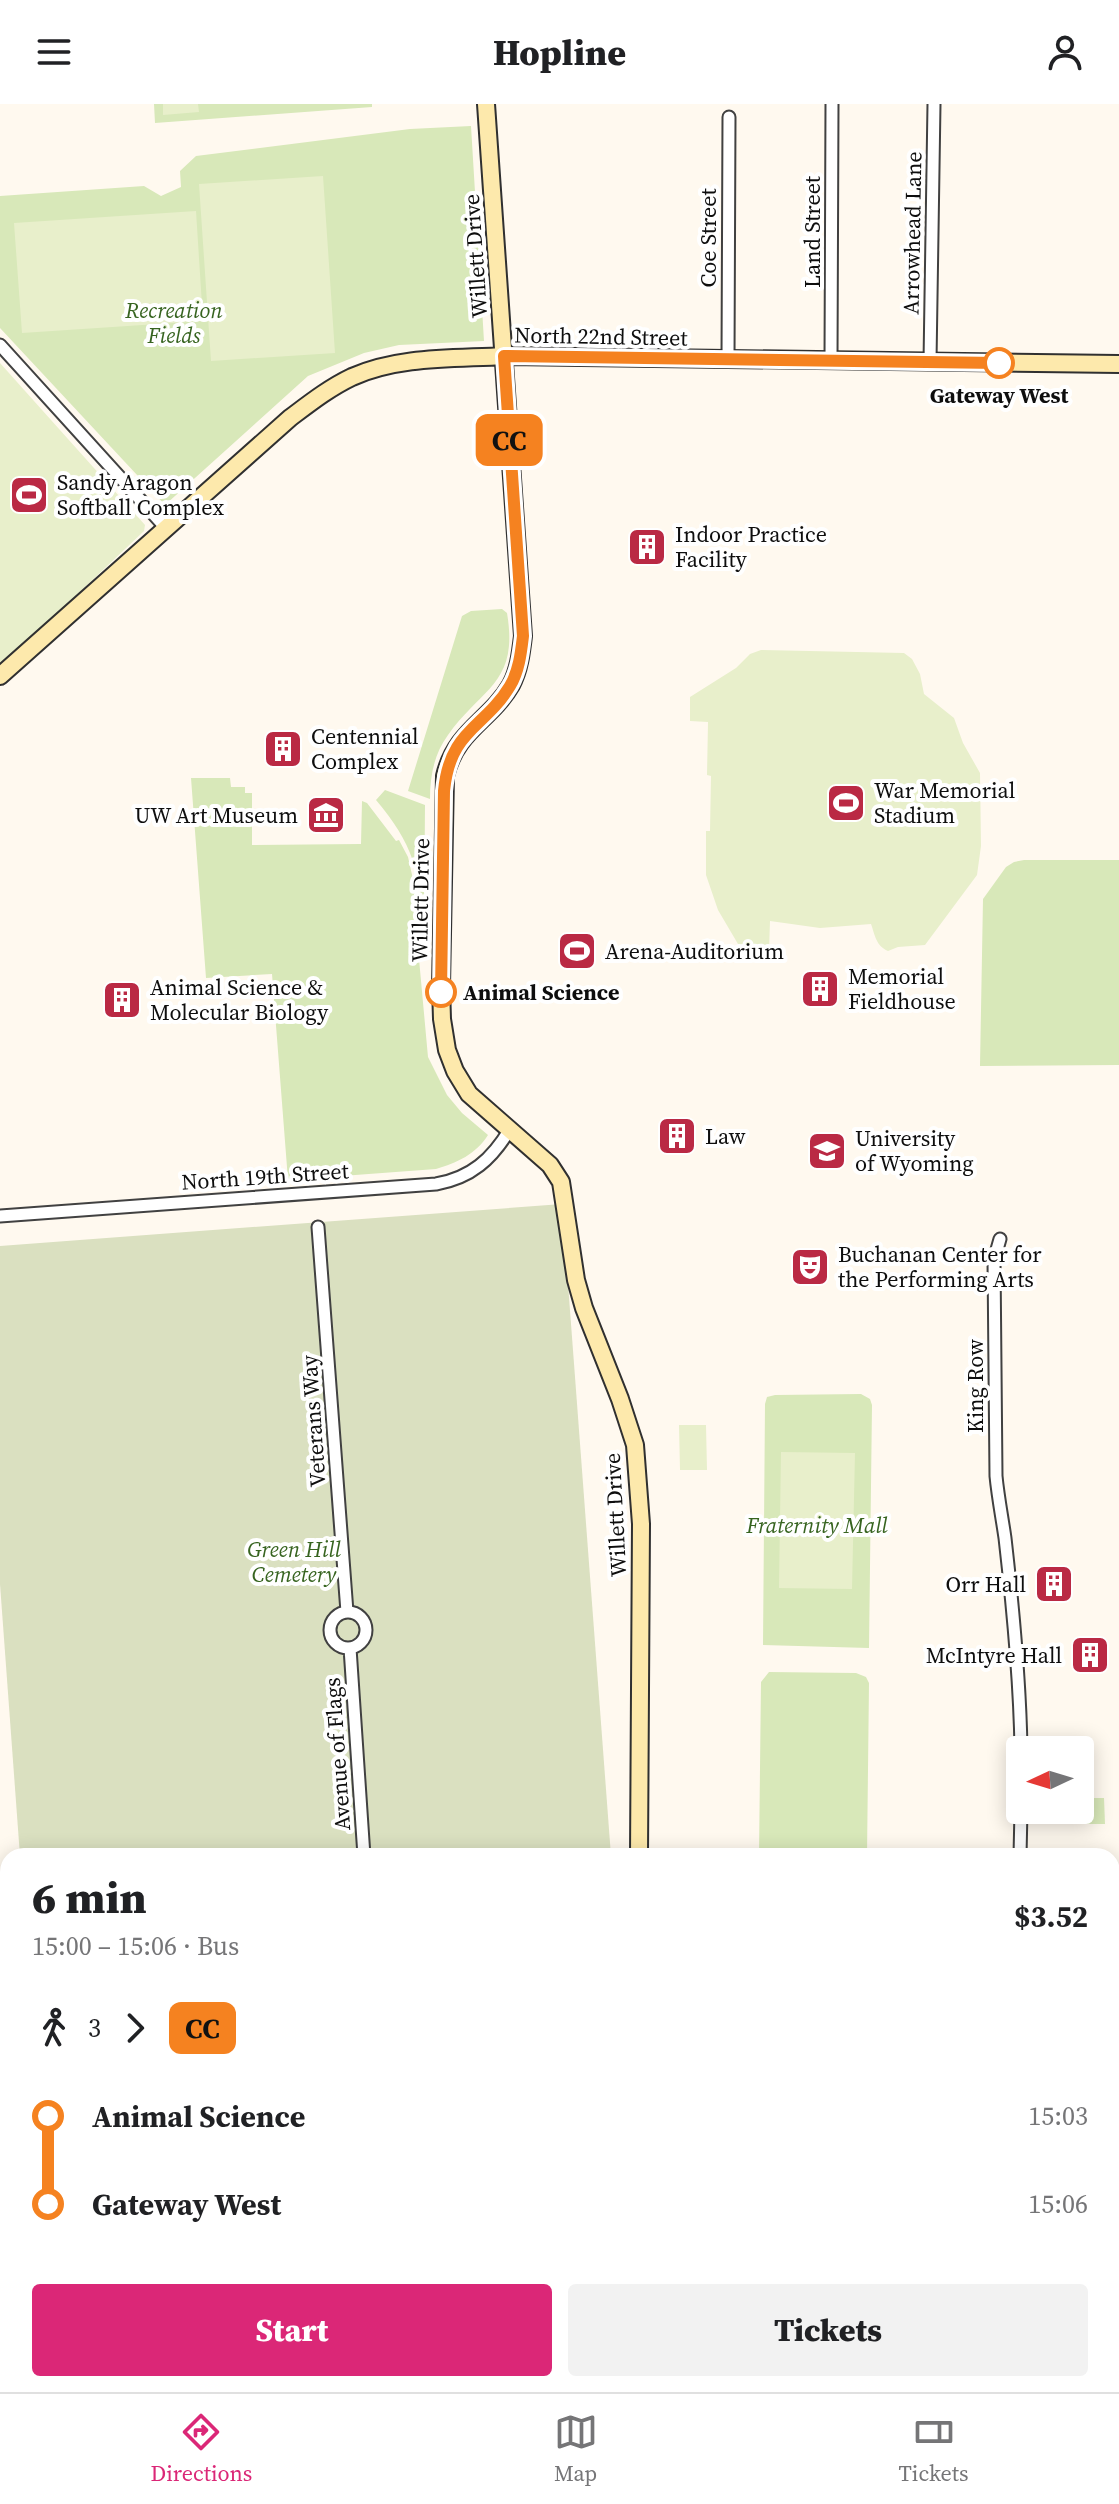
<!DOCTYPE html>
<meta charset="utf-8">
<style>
:root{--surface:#fff;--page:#f2f2f2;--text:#202124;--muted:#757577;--line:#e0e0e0;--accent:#db2777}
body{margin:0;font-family:"Source Serif 4",serif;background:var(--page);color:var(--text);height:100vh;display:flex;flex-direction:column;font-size:30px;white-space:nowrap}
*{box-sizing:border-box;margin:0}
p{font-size:26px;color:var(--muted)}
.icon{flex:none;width:44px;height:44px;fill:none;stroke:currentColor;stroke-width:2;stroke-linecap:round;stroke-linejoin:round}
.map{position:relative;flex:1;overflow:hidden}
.sheet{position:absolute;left:0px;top:1744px;width:1120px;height:544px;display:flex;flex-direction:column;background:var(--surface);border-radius:24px 24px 0 0;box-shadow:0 4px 20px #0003}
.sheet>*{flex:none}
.badge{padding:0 16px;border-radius:12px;font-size:28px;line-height:52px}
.needle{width:52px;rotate:266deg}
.fabs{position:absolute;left:1006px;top:1632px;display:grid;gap:16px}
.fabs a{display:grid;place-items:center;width:88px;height:88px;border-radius:8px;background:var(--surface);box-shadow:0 4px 20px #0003;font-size:40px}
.map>.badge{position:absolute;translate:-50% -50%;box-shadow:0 0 0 4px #fff}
.legs{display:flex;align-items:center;gap:12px;height:88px;padding:0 32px;font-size:26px}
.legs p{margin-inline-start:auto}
.headline{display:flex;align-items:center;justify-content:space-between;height:136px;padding:0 32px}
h1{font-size:44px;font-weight:800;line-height:60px}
.cta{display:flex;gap:16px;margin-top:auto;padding:16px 32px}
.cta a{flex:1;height:92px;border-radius:8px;background:var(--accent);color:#fff;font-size:32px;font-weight:800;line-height:92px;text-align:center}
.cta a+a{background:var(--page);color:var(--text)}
ul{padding:0 32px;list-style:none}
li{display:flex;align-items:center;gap:28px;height:88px;font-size:30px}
li i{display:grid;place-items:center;width:12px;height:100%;margin:0 10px;background:currentColor}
li i::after{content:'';width:20px;height:20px;margin:-10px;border:6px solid;border-radius:50%;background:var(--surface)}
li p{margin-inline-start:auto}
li:first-child i{background:linear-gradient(#0000 50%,currentColor 0)}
li:last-child i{background:linear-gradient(currentColor 50%,#0000 0)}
header{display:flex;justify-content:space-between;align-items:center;height:104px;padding:0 32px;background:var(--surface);font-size:36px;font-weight:800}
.dock{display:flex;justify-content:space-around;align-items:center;height:112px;border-top:2px solid var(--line);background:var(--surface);font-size:22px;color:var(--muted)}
.dock a{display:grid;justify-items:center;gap:4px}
.dock .selected{color:var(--accent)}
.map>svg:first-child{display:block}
.green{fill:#d8e8b9}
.cemetery{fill:#dae0c0}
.pitch{fill:#e8efcb}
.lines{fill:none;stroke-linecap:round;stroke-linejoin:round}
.street-casing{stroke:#414141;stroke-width:15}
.secondary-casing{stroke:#303030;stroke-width:20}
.street{stroke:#fff;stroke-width:11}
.secondary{stroke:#fde9ac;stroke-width:16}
.line-1-casing{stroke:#fff;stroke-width:18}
.line-1{stroke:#f58220;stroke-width:12}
.stop-1-dot{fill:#fff;stroke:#f58220;stroke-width:4}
.labels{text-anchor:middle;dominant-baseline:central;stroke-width:8;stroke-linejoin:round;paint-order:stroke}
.street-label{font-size:22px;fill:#0e0e0e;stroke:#fff}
.park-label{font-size:22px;font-style:italic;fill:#376420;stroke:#fff}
.stop-label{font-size:22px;font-weight:bold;fill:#0e0e0e;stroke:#fff}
.poi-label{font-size:22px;fill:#0e0e0e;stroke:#fff;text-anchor:start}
</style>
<header><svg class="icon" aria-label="menu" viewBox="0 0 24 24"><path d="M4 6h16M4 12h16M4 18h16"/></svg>Hopline<svg class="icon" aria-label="person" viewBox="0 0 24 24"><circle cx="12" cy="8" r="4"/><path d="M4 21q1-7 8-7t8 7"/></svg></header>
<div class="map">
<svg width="1119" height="2288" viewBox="0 0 1119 2288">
<rect width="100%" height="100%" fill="#fff9ef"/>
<path class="green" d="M 154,0 L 372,0 L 372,3 L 155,19 Z
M 471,22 L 484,237 L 399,241 L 364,249 L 308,272 L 165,401 L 0,224 L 0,92 L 144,82 L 161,92 L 181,83 L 180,67 L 196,52 L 410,25 Z
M 502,505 L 507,509 C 519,580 482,583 448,631 C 434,650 430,672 430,695 L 408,687 L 462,512 L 471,507 Z
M 191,674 L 230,674 L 231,683 L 245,683 L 245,689 L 252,689 L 252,741 L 361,740 L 362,697 L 367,699 L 396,737 L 399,736 L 408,753 L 417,793 L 418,844 L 428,953 L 447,991 L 462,1009 L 488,1031 C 476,1050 457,1059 436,1065 L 288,1076 L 272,870 L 206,874 Z
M 385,686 L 425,701 L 424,824 C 420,767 413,740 376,696 Z
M 1024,756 L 1119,756 L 1119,961 L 980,962 L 983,795 L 1006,763 L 1014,758 Z
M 861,1290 L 870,1295 L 872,1301 L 869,1544 L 763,1541 L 765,1300 L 767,1293 L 775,1291 Z
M 769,1568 L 856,1569 L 866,1573 L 869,1579 L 867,1752 L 759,1752 L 761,1578 Z
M 1080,1694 L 1104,1694 L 1105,1720 L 1063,1720 L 1063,1706 L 1080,1706 Z
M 1112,1859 L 1119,1863 L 1119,1945 L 1112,1945 Z
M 6,2234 L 8,2280 L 68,2280 L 68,2288 L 7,2288 Z
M 406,2280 L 462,2280 L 462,2288 L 406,2288 Z
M 612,2280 L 788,2280 L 790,2288 L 613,2288 Z
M 915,2280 L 1010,2280 L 1010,2288 L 920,2288 L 920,2285 L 914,2285 Z"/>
<path class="cemetery" d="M 562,1100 L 611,1752 L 20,1752 L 0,1480 L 0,1142 Z"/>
<path class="pitch" d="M 163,0 L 198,0 L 199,8 L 163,11 Z
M 323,72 L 335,249 L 211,257 L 199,80 Z
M 196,107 L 203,217 L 22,229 L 14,119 Z
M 0,259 L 145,421 L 144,427 L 28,537 L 0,560 Z
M 761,546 L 904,549 L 912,555 L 920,570 L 924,590 L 954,614 L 963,639 L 980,669 L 981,742 L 977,771 L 925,841 L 898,843 L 888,847 C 876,842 875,831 871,820 L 820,824 L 770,817 L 769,847 L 752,847 L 738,840 L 718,806 L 706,771 L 706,727 L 710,727 L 711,672 L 707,671 L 708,618 L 690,617 L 690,593 L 736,564 L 750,550 Z
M 679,1321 L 706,1321 L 707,1366 L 680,1366 Z
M 781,1348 L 855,1349 L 852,1485 L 779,1484 Z"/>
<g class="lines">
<g class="street-casing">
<path id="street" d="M 0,241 L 165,423
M 728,255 L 729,13
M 831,257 L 832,0
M 930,258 L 934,0
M 0,1112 L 436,1080 C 471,1074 492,1055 510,1025
M 318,1123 L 347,1508
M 1000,1135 L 994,1156 L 996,1372 C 998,1393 1002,1413 1005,1434 C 1013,1504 1020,1575 1021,1646
M330 1526a18 18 0 1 1 36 0a18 18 0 1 1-36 0Z
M 350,1544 L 364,1752
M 1020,1752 L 1021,1706
M 0,2028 L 8,2028
M 1112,2040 L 1119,2040
M 0,2192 L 8,2192
M 1112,2201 L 1119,2202
M 81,2288 L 81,2280
M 236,2288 L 236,2280
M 392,2288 L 392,2280"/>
</g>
<g class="secondary-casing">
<path id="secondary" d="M 486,0 L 523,532 C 521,549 519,566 511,581 C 490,617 456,626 445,672 L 441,882 L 442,915 L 447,946 L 455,967 L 469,990 L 550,1061 L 561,1078 L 576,1176 L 584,1204 L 620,1295 L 635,1341 L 641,1420 L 639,1752
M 0,572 L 290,314 C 310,299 329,284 352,273 C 399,252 454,255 504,252 L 1119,260
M 1112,1845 L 1119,1848
M 0,1856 L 8,1856
M 1015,2288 L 1015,2280"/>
</g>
<use href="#street" class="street"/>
<use href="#secondary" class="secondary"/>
</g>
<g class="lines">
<g class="line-1-casing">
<path id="line-1" d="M 441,888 L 444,687 C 450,625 484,625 510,582 C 519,567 521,549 523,532 L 504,252 L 999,259"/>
</g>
<use href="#line-1" class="line-1"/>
</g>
<defs>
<g id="stadium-square" transform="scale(2)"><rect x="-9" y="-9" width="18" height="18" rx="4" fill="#ba2944" stroke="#fff"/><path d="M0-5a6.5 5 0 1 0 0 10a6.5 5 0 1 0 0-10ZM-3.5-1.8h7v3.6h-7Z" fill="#fff"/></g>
<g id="building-square" transform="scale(2)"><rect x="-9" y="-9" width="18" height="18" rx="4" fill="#ba2944" stroke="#fff"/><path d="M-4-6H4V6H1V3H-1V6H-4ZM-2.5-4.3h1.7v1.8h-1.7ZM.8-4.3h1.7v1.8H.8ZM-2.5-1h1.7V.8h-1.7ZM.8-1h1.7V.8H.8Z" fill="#fff"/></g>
<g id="museum-square" transform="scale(2)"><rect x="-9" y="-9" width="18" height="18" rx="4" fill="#ba2944" stroke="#fff"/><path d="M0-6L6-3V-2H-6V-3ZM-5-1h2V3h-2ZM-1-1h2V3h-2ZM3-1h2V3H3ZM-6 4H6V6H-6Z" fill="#fff"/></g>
<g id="university-square" transform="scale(2)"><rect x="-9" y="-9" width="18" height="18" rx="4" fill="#ba2944" stroke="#fff"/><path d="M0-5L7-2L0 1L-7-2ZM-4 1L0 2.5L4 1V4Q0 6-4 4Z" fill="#fff"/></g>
<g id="theatre-square" transform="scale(2)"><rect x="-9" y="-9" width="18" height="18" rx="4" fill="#ba2944" stroke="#fff"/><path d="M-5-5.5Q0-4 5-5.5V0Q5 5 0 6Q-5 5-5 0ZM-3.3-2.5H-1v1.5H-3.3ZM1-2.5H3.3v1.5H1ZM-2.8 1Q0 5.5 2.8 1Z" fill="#fff"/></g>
</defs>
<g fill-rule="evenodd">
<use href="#stadium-square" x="29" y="391"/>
<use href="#building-square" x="647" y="443"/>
<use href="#building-square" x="283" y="645"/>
<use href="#stadium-square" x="846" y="699"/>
<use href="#museum-square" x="326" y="711"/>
<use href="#stadium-square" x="577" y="847"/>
<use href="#building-square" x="820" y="885"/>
<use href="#building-square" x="122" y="896"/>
<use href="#building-square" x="677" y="1032"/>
<use href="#university-square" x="827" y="1047"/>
<use href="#theatre-square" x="810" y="1163"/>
<use href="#building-square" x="1054" y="1480"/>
<use href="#building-square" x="1090" y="1551"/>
</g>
<g class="stop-1-dot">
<circle cx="999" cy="259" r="14"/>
<circle cx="441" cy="888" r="14"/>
</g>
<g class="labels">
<g class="street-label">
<text transform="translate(812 128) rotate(-90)">Land Street</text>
<text transform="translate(912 129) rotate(-89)">Arrowhead Lane</text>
<text transform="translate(708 134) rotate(-90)">Coe Street</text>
<text transform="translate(475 152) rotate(-94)">Willett Drive</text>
<text transform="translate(601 232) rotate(1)">North 22nd Street</text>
<text transform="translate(420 796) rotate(-89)">Willett Drive</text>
<text transform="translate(265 1072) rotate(-4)">North 19th Street</text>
<text transform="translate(975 1282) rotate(-90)">King Row</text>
<text transform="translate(313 1317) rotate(-94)">Veterans Way</text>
<text transform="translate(615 1411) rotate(-93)">Willett Drive</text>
<text transform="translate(337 1650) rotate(-94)">Avenue of Flags</text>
</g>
<g class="park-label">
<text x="174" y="206">Recreation<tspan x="174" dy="25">Fields</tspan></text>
<text x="817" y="1421">Fraternity Mall</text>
<text x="294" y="1445">Green Hill<tspan x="294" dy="25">Cemetery</tspan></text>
</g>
<g class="stop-label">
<text x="999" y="291">Gateway West</text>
<text x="463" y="888" text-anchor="start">Animal Science</text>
</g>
<g class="poi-label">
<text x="57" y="378">Sandy Aragon<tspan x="57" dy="25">Softball Complex</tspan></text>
<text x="675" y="430">Indoor Practice<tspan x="675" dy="25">Facility</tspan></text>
<text x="311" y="632">Centennial<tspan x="311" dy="25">Complex</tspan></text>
<text x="874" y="686">War Memorial<tspan x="874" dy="25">Stadium</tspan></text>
<text x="298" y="711" text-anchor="end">UW Art Museum</text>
<text x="605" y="847">Arena-Auditorium</text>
<text x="848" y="872">Memorial<tspan x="848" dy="25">Fieldhouse</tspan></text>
<text x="150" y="883">Animal Science &amp;<tspan x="150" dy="25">Molecular Biology</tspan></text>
<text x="705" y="1032">Law</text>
<text x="855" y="1034">University<tspan x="855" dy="25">of Wyoming</tspan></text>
<text x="838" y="1150">Buchanan Center for<tspan x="838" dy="25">the Performing Arts</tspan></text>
<text x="1026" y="1480" text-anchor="end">Orr Hall</text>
<text x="1062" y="1551" text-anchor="end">McIntyre Hall</text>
</g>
</g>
</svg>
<div class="fabs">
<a><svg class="needle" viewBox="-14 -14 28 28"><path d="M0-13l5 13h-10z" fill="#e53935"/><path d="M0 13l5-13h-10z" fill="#757577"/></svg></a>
</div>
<b class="badge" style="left:509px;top:336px;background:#f58220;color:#111">CC</b>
<section class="sheet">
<div class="headline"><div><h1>6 min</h1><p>15:00 – 15:06 · Bus</p></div><b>$3.52</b></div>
<div class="legs"><svg class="icon" aria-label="walk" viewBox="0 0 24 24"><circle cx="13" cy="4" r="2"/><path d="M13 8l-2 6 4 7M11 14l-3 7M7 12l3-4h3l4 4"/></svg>3<svg class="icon" aria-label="forward" viewBox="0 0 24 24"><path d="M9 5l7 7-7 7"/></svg><b class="badge" style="background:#f58220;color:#111">CC</b></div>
<ul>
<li><i style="color:#f58220"></i><b>Animal Science</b><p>15:03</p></li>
<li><i style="color:#f58220"></i><b>Gateway West</b><p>15:06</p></li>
</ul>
<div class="cta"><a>Start</a><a>Tickets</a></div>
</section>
</div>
<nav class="dock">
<a class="selected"><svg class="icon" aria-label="directions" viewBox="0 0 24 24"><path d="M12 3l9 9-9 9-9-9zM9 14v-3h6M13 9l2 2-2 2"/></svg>Directions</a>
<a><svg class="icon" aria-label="map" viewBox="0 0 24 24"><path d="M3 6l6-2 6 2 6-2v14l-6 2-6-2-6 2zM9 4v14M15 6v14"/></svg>Map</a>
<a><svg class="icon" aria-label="tickets" viewBox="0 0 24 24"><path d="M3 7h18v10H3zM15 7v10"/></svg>Tickets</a>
</nav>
